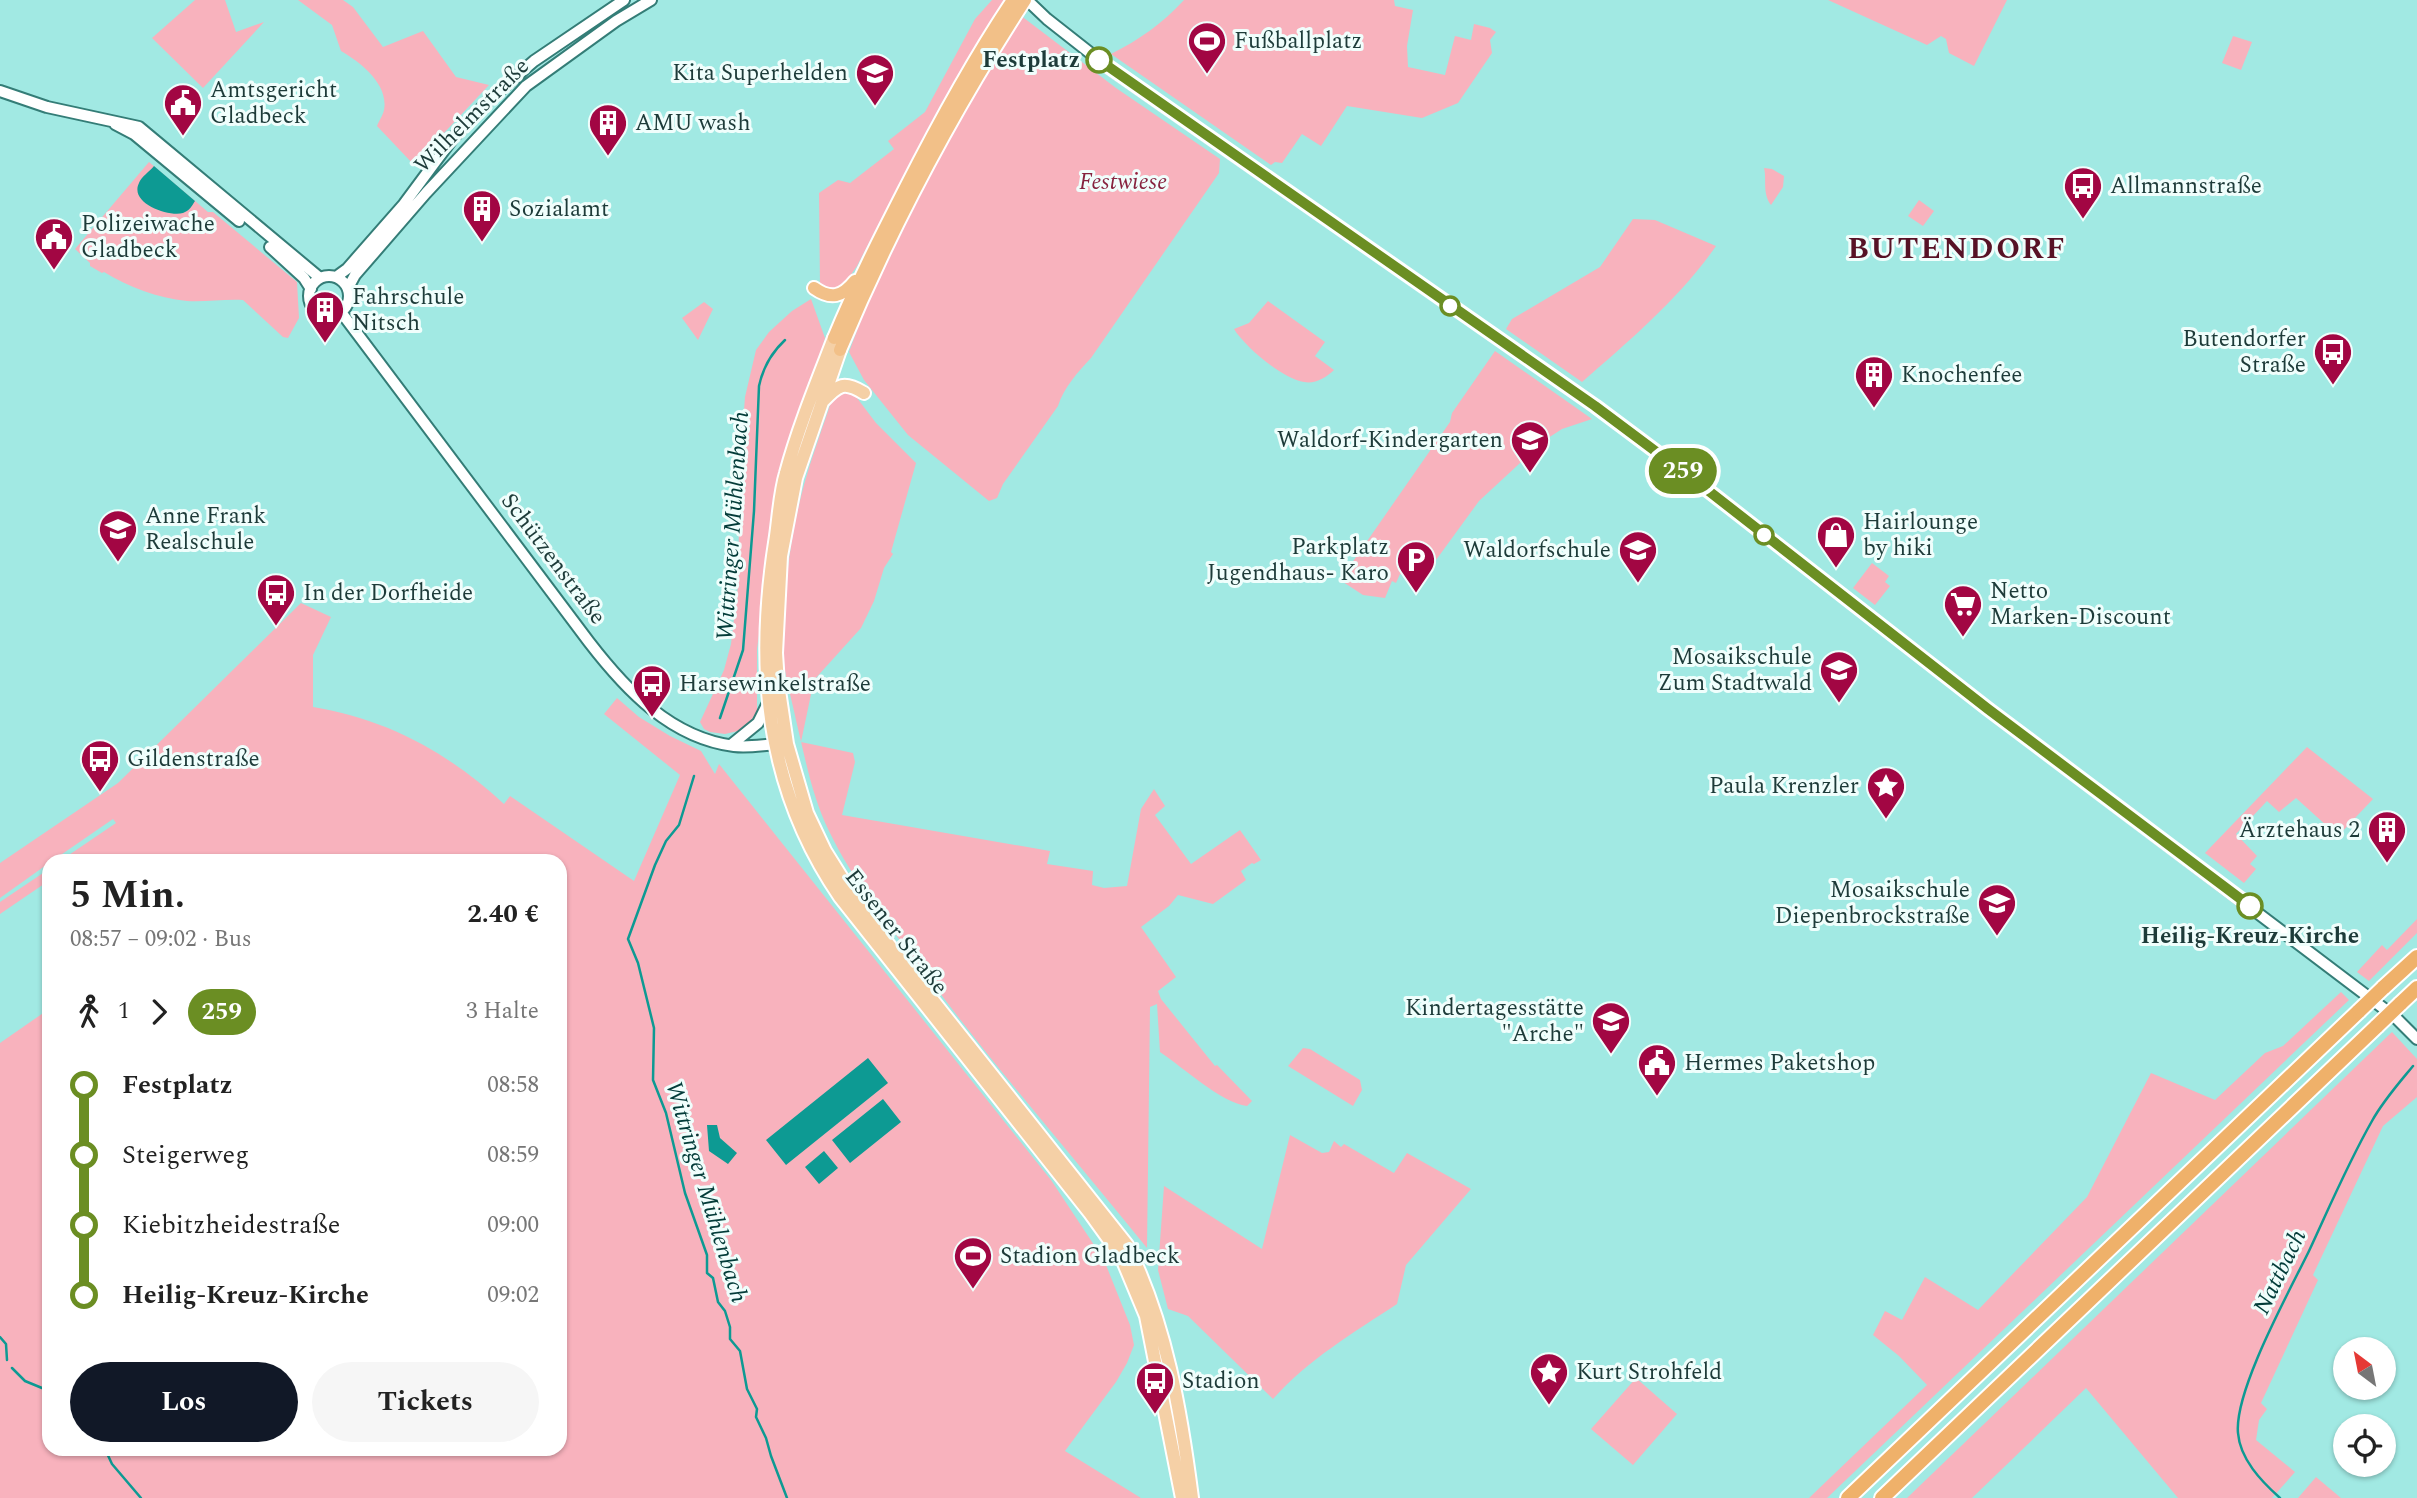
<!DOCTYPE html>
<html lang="de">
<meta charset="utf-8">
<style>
:root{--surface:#fff;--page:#f6f6f6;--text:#222;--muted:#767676;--accent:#111827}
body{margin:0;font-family:Spectral,serif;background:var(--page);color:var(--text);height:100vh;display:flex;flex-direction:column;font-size:26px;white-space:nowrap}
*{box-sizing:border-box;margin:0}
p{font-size:23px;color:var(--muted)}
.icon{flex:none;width:38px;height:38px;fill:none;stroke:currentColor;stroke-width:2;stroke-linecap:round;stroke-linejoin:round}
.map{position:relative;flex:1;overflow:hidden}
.sheet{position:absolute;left:42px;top:854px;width:525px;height:602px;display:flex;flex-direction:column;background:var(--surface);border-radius:21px;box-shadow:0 2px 5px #0004}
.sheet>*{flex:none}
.badge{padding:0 14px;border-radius:23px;font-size:24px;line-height:46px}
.needle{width:46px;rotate:328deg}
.controls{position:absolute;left:2333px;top:1337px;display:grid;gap:14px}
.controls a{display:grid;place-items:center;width:63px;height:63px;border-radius:50%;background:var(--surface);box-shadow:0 2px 5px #0004;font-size:35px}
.map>.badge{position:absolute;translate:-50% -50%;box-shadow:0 0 0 4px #fff}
.legs{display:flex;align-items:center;gap:10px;height:77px;padding:0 28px;font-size:23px}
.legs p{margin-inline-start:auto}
.overview{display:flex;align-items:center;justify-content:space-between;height:119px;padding:0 28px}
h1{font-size:38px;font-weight:700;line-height:52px}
.action{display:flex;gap:14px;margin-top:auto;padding:14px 28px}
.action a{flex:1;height:80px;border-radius:42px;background:var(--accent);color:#fff;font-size:28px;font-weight:700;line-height:80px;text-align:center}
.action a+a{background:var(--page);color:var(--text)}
ul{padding:0 28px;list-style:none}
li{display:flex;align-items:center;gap:24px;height:70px;font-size:26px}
li i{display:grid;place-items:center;width:10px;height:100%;margin:0 9px;background:currentColor}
li i::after{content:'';width:18px;height:18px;margin:-9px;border:5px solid;border-radius:50%;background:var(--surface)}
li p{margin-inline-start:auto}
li:first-child i{background:linear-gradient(#0000 50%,currentColor 0)}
li:last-child i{background:linear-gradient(currentColor 50%,#0000 0)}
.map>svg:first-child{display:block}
.green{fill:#f8b2bd}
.water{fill:#0d9a93}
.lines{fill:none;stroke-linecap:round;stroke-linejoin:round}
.stream{stroke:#0d9a93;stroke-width:2.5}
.secondary-casing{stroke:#347d77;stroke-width:14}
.primary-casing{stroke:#fff;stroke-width:16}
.trunk-casing{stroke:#fff;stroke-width:16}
.motorway-casing{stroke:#fff;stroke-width:18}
.secondary{stroke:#fff;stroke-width:10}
.primary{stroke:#f5d0a6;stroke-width:12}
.trunk{stroke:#f2c088;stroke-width:12}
.motorway{stroke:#efb16a;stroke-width:14}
.motorway-bridge-casing{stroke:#fff;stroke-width:18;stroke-linecap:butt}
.motorway-bridge{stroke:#efb16a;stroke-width:14}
.line-1-casing{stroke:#fff;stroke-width:16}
.line-1{stroke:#6b8e23;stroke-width:10}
.stop-1-dot{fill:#fff;stroke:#6b8e23;stroke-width:3.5}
.labels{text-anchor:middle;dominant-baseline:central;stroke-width:6;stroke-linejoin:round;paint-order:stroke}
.poi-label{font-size:23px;fill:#1d3b39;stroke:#f0fefc;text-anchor:start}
.stop-label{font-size:23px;font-weight:bold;fill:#1d3b39;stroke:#f0fefc;text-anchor:end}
.street-label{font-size:23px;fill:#1d3b39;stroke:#f0fefc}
.park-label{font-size:23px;font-style:italic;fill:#87223e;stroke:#f0fefc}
.water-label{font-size:24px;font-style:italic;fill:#033c39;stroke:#f0fefc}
.district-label{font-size:30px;font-weight:bold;letter-spacing:2px;fill:#571226;stroke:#f0fefc}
</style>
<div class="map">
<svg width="2417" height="1498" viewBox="0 0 2417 1498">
<rect width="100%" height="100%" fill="#a1e9e3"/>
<path class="green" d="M 195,0 L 225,0 L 236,32 L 264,22 L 203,88 L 152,38 Z
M 298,0 L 343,0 L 353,7 L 383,47 L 423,31 L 456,77 L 489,85 L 414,165 L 377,126 C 379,121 383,115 384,110 C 389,84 360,62 341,51 L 332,25 Z
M 992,0 L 1005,0 L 941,104 L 857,266 L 845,283 L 835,291 L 820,287 L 819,193 L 838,180 L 850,183 L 894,149 L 888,141 L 925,112 L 975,19 Z
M 1184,0 L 1394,0 L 1395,6 L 1413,10 L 1407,46 L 1408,67 L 1445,75 L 1455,36 L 1471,40 L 1474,24 L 1490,28 L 1496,32 L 1490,40 L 1492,53 L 1458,103 L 1422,118 L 1347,106 L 1321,146 L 1302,134 L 1282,163 L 1275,162 L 1271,165 L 1111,54 C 1139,40 1163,23 1184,0 Z
M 1828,0 L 2007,0 L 1974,66 L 1949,53 L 1946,39 L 1941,36 L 1927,45 Z
M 1020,15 L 1116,88 L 1220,159 L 1219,173 L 1091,358 C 1078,372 1064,387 1058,406 L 1003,484 L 997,498 L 989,501 L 908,435 L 864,380 L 849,352 L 867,304 L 955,123 Z
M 2233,36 L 2252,42 L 2241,70 L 2222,63 Z
M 149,162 L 208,212 L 213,212 L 297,282 L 299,318 L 288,338 L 283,337 L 243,300 C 224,299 206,302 187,301 C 157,298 129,287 104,272 L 102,273 L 90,266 L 90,263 L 75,249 Z
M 1764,168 L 1772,169 L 1784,176 L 1783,187 L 1771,205 C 1762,193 1767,179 1764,168 Z
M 1919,200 L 1934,211 L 1923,226 L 1908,216 Z
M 1633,219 L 1655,220 L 1716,246 C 1680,298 1629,341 1582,382 L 1506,329 L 1512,319 L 1600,267 Z
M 811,299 L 825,338 L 772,537 L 757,649 L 757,712 L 748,725 L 738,731 L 725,734 L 710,732 L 704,729 L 700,722 L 724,670 L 731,644 L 738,585 L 740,464 L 745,397 L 756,350 L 769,332 L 792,311 Z
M 1268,301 L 1325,342 L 1315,356 L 1334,370 C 1326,378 1315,384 1304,382 C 1283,379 1245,347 1234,329 L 1249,323 Z
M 704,302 L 713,309 L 698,340 L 682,318 Z
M 1495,351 L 1592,419 L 1562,429 L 1545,440 L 1479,501 L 1420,582 L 1400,574 L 1396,583 L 1392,581 L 1385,598 L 1363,595 L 1340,580 L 1450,422 L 1452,413 Z
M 849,392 L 854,394 L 876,423 L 916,463 L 891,552 L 893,554 L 884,568 L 874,601 L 861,628 L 814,680 L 801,742 L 853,753 L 855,762 L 842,815 L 1050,851 L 1047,864 L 1093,871 L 1092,885 L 1104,888 L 1127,886 L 1141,809 L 1154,789 L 1165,806 L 1155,815 L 1191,864 L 1240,830 L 1261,860 L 1254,864 L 1252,863 L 1241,871 L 1246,880 L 1213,904 L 1178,895 L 1169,906 L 1141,927 L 1176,977 L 1158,991 L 1161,999 L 1215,1066 L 1217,1065 L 1252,1101 L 1247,1106 C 1220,1102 1184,1068 1160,1052 L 1157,1004 L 1150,1007 L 1147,1248 C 1072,1155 992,1064 921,968 C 888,924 853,881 829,831 C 812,796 805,758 796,720 C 791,695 783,673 783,647 C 783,594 790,536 804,485 C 812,456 823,427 832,399 L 840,393 Z
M 1872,563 L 1889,576 L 1885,582 L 1890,586 L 1875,605 L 1853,588 Z
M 301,603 L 331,617 L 313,655 L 313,707 C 387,719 449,753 504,804 L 510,796 L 634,881 L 680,775 L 604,714 L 617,698 L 639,717 L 670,736 L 701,751 L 715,774 L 719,764 L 1051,1180 L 1104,1260 L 1130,1325 L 1134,1345 L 1127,1363 L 1116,1382 L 1065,1451 L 1141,1498 L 0,1498 L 0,1043 L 49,1009 L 49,1449 L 560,1449 L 560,861 L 60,861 L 116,823 L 113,819 L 52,861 L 49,861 L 49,863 L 0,898 L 0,863 L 118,783 Z
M 2307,747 L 2373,799 L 2338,836 L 2296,798 L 2279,812 L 2267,801 L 2236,834 L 2257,856 L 2250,864 L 2256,869 L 2244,883 L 2205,853 Z
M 49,869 L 49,890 L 44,884 L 0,914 L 0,902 Z
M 2417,919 L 2417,933 L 2369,981 L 2357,972 L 2382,945 L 2387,950 Z
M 2341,992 L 2349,1000 L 1827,1498 L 1809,1498 L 1927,1385 L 1899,1356 L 1873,1335 L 1885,1311 L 1902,1320 L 1925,1277 L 1978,1310 L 2087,1197 L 2151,1073 L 2215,1100 L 2265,1053 L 2283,1046 Z
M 2392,1032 L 2417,1059 L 2417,1097 L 2383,1126 L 2313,1275 L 2318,1280 L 2261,1403 L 2267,1409 L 2259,1420 L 2256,1440 L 2295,1472 L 2272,1498 L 2178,1498 L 2086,1388 L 1972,1498 L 1907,1498 Z
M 1303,1048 L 1310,1049 L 1360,1080 L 1362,1090 L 1353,1106 L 1288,1066 Z
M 1290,1135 L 1322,1153 L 1329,1152 L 1334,1141 L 1341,1147 L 1344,1144 L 1394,1173 L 1407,1153 L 1471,1189 L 1406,1265 L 1397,1304 C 1353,1333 1309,1359 1273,1399 L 1188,1316 L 1168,1309 L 1158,1270 L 1164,1186 L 1262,1249 Z
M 1636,1378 L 1677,1414 L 1633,1465 L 1591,1429 Z
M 2316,1477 L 2341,1498 L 2298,1498 Z"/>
<path class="water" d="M 154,166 L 195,201 C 192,206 189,211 183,213 C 168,217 129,203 139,183 C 141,177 150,171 154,166 Z
M 868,1058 L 888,1083 L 786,1165 L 766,1140 Z
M 883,1099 L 901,1122 L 850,1163 L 832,1140 Z
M 707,1125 L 717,1125 L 720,1138 L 737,1153 L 728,1164 L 709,1151 Z
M 824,1151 L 838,1168 L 819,1184 L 805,1167 Z"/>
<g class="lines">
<path class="stream" d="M 720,718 L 743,650 L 754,511 L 759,386 C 763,367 771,353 785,340
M 694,776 L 679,825 L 666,841 L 655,865 L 628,939 L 638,963 L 654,1028 L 653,1080 L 666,1113 L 685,1193 L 707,1255 L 707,1273 L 713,1278 L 718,1302 L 725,1311 L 730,1327 L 730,1339 L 740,1351 L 747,1389 L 757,1409 L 756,1417 L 766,1438 L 771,1456 L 787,1498
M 0,1337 L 6,1344 L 7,1360
M 12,1368 L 25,1381 L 42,1388
M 105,1449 L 112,1464 L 141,1498
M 2280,1498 C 2261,1481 2240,1459 2238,1433 C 2234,1391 2289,1292 2309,1251 C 2329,1208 2348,1163 2372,1121 C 2383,1101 2399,1083 2413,1066"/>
<g class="secondary-casing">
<path id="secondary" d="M 1027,0 L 1047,19 L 1108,67 L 1595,406 L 1710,492 L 1988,709 L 2395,1017 L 2417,1039
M 0,91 L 47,107 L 139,127 L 320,278
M 115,124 L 134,134 L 239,221
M 270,247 L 304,278 L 311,289
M309 296a20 20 0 1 1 40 0a20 20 0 1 1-40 0Z
M 336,277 L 347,269 L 404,204 L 453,138 L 490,99 L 534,61 L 624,0
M 348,288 L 355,275 L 426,193 L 526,86 L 616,21 L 651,0
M 341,312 L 589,642 C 626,690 671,738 734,746 C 751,748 766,744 783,744
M 731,745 L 758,723 L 769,701"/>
</g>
<g class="primary-casing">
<path id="primary" d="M 834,338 C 817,382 798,428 786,473 C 780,493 779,515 776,536 C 755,665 764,786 840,897 L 1090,1213 L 1121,1256 L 1146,1316 L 1182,1498
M 840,350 L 796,478 L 781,556 L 776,653 L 778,684 L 787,744 L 807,813 L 825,851 L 865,915 L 1127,1245 C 1166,1323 1181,1412 1192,1498
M 823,401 C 839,384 844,381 864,393"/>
</g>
<g class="trunk-casing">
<path id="trunk" d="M 814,288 C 831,300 842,297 855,281
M 834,338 C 855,287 880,238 905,189 C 938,124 972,61 1013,0
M 840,350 C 891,228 953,111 1025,0"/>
</g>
<g class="motorway-casing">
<path id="motorway" d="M 2383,988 L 2417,957
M 2400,1004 L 2417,988
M 1848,1498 L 2359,1011
M 1882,1498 L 2377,1026"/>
</g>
<use href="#secondary" class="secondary"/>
<use href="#primary" class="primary"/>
<use href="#trunk" class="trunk"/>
<use href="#motorway" class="motorway"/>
<g class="motorway-bridge-casing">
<path id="motorway-bridge" d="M 2359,1011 L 2383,988
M 2377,1026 L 2400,1004"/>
</g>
<use href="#motorway-bridge" class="motorway-bridge"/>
</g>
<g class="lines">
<g class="line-1-casing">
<path id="line-1" d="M 1099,60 L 1595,406 L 1710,492 L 1988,709 L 2250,906"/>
</g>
<use href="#line-1" class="line-1"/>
</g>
<defs>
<g id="stadium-pin" transform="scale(2.0125)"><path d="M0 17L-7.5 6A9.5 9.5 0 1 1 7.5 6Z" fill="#a20643" stroke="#f0fefc"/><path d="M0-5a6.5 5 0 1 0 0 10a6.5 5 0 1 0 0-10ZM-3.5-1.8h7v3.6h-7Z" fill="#fff"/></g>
<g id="school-pin" transform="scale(2.0125)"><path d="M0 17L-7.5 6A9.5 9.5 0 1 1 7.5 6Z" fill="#a20643" stroke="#f0fefc"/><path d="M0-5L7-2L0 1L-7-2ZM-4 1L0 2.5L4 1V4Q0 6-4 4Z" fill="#fff"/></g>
<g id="civic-pin" transform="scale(2.0125)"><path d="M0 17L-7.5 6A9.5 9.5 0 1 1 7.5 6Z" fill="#a20643" stroke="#f0fefc"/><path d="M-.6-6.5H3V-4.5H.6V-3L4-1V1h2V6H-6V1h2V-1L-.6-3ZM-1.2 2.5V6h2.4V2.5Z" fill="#fff"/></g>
<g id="building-pin" transform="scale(2.0125)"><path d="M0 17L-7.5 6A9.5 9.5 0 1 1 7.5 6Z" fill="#a20643" stroke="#f0fefc"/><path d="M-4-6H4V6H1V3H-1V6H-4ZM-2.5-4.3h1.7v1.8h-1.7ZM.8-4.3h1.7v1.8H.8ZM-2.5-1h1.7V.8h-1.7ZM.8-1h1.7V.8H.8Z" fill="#fff"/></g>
<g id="bus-pin" transform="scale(2.0125)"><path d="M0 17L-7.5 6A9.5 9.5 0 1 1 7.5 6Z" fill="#a20643" stroke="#f0fefc"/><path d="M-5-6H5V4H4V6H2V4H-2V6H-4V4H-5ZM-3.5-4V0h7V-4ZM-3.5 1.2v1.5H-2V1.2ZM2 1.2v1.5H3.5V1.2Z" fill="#fff"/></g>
<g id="shop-pin" transform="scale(2.0125)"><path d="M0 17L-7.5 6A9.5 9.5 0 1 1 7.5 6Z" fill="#a20643" stroke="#f0fefc"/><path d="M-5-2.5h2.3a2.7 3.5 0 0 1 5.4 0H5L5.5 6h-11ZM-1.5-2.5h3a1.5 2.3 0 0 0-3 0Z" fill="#fff"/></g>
<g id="parking-pin" transform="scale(2.0125)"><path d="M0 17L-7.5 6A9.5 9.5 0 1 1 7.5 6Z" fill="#a20643" stroke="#f0fefc"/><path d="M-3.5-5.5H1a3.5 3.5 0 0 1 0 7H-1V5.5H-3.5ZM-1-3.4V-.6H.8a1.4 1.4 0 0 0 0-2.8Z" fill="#fff"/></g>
<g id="supermarket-pin" transform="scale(2.0125)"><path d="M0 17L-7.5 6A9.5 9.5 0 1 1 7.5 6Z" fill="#a20643" stroke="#f0fefc"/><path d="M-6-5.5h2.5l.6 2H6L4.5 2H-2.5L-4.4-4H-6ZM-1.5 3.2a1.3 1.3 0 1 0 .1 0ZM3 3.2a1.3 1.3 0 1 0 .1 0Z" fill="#fff"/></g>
<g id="sight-pin" transform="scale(2.0125)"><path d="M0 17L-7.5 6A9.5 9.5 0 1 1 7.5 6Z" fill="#a20643" stroke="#f0fefc"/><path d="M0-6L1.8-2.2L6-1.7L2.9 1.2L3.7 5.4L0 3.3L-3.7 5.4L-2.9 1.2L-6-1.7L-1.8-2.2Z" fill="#fff"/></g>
</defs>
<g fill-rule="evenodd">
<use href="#stadium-pin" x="1207" y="41"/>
<use href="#school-pin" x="875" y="73"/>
<use href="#civic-pin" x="183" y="103"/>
<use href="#building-pin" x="608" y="123"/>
<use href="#bus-pin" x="2083" y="186"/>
<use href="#building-pin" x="482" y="209"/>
<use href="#civic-pin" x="54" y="237"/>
<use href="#building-pin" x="325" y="310"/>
<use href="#bus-pin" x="2333" y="352"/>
<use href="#building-pin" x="1874" y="375"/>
<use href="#school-pin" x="1530" y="440"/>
<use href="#school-pin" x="118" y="529"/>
<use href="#shop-pin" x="1836" y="535"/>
<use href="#school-pin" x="1638" y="550"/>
<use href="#parking-pin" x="1416" y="560"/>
<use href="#bus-pin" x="276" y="593"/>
<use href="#supermarket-pin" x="1963" y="604"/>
<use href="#school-pin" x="1839" y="670"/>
<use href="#bus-pin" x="652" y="684"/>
<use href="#bus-pin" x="100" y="759"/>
<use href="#sight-pin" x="1886" y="786"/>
<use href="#building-pin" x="2387" y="830"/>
<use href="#school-pin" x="1997" y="903"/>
<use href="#school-pin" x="1611" y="1021"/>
<use href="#civic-pin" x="1657" y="1063"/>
<use href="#stadium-pin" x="973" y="1256"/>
<use href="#sight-pin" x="1549" y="1372"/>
<use href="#bus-pin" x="1155" y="1381"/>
</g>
<g class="stop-1-dot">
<circle cx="1099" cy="60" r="12"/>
<circle cx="1450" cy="306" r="9"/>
<circle cx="1764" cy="535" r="9"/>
<circle cx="2250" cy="906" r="12"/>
</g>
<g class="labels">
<g class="poi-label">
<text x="1234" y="41">Fußballplatz</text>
<text x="848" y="73" text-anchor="end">Kita Superhelden</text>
<text x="210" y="90">Amtsgericht<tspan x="210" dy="26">Gladbeck</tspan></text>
<text x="635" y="123">AMU wash</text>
<text x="2110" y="186">Allmannstraße</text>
<text x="509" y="209">Sozialamt</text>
<text x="81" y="224">Polizeiwache<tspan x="81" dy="26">Gladbeck</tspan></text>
<text x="352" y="297">Fahrschule<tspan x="352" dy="26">Nitsch</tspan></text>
<text x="2306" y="339" text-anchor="end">Butendorfer<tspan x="2306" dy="26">Straße</tspan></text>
<text x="1901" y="375">Knochenfee</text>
<text x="1503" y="440" text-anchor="end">Waldorf-Kindergarten</text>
<text x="145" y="516">Anne Frank<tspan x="145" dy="26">Realschule</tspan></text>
<text x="1863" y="522">Hairlounge<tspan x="1863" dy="26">by hiki</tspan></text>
<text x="1389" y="547" text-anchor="end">Parkplatz<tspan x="1389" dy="26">Jugendhaus- Karo</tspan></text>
<text x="1611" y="550" text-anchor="end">Waldorfschule</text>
<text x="1990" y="591">Netto<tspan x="1990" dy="26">Marken-Discount</tspan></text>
<text x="303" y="593">In der Dorfheide</text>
<text x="1812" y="657" text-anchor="end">Mosaikschule<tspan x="1812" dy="26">Zum Stadtwald</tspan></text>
<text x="679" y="684">Harsewinkelstraße</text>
<text x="127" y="759">Gildenstraße</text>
<text x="1859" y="786" text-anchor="end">Paula Krenzler</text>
<text x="2360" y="830" text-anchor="end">Ärztehaus 2</text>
<text x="1970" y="890" text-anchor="end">Mosaikschule<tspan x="1970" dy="26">Diepenbrockstraße</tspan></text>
<text x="1584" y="1008" text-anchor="end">Kindertagesstätte<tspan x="1584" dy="26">"Arche"</tspan></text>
<text x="1684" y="1063">Hermes Paketshop</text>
<text x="1000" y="1256">Stadion Gladbeck</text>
<text x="1576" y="1372">Kurt Strohfeld</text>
<text x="1182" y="1381">Stadion</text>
</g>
<g class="stop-label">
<text x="1080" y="60">Festplatz</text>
<text x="2250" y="936" text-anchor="middle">Heilig-Kreuz-Kirche</text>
</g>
<g class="street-label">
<text transform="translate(472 116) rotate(-45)">Wilhelmstraße</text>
<text transform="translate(553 559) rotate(53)">Schützenstraße</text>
<text transform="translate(896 932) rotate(52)">Essener Straße</text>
</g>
<g class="park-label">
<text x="1123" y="182">Festwiese</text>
</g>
<g class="water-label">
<text transform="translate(733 526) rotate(-86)">Wittringer Mühlenbach</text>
<text transform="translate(706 1192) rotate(73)">Wittringer Mühlenbach</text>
<text transform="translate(2280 1272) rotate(-64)">Nattbach</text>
</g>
<g class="district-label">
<text x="1957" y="249">BUTENDORF</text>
</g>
</g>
</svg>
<div class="controls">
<a><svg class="needle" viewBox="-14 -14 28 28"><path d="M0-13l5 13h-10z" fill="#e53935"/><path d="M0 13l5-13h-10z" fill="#767676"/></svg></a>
<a><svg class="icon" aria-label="locate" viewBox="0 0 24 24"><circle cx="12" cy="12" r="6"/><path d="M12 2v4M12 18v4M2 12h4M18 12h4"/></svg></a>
</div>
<b class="badge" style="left:1683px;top:471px;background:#6b8e23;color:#fff">259</b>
<section class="sheet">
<div class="overview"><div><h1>5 Min.</h1><p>08:57 – 09:02 · Bus</p></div><b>2.40 €</b></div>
<div class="legs"><svg class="icon" aria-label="walk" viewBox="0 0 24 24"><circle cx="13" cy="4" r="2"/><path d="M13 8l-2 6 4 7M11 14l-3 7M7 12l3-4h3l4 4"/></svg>1<svg class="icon" aria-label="forward" viewBox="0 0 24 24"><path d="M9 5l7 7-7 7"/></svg><b class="badge" style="background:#6b8e23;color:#fff">259</b><p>3 Halte</p></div>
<ul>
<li><i style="color:#6b8e23"></i><b>Festplatz</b><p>08:58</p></li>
<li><i style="color:#6b8e23"></i><span>Steigerweg</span><p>08:59</p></li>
<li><i style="color:#6b8e23"></i><span>Kiebitzheidestraße</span><p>09:00</p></li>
<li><i style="color:#6b8e23"></i><b>Heilig-Kreuz-Kirche</b><p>09:02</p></li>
</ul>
<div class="action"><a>Los</a><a>Tickets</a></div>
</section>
</div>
